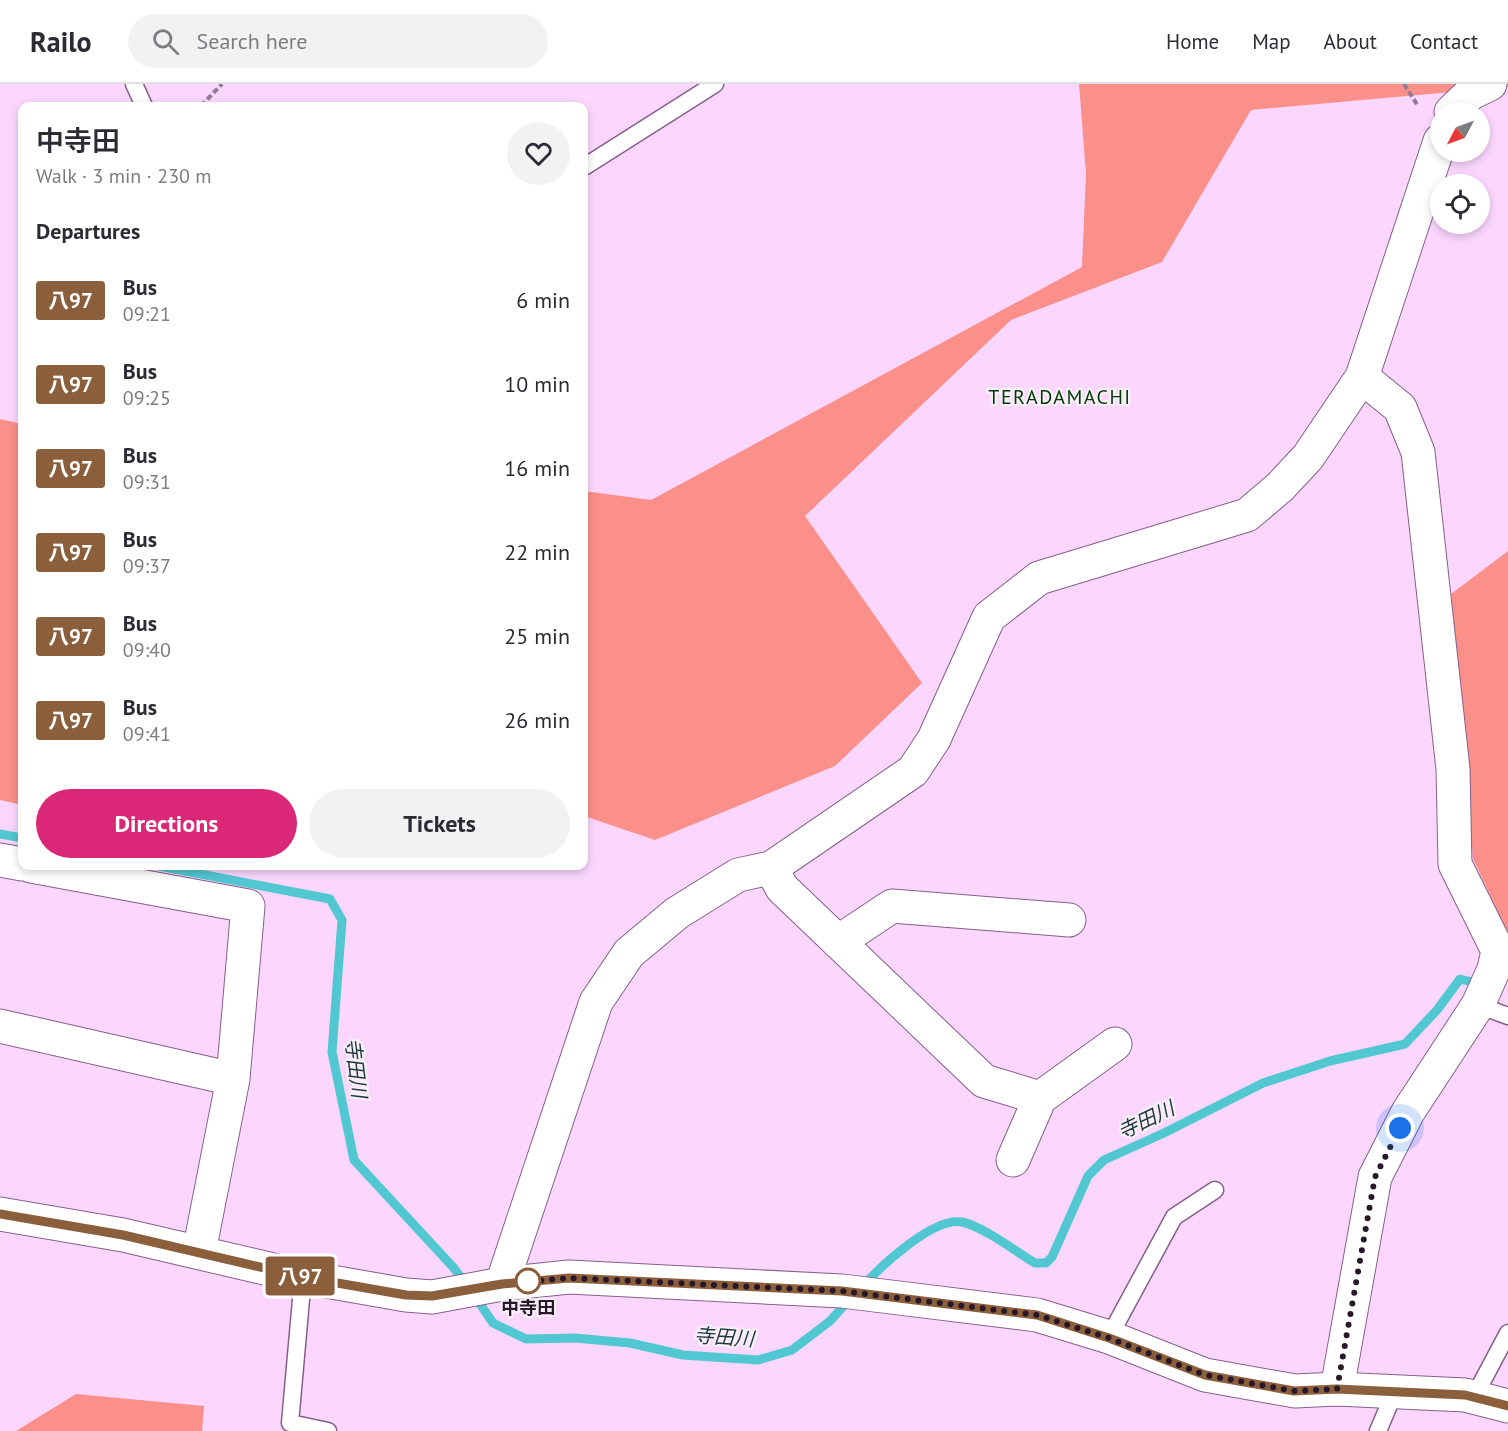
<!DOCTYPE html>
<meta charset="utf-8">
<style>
:root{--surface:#fff;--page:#f2f2f3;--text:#2b2b33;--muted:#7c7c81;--line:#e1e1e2;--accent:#db2777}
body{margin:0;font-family:"PT Sans","Noto Sans JP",sans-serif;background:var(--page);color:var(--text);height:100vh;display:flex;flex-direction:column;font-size:22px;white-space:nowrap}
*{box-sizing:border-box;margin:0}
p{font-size:20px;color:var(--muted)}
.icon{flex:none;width:33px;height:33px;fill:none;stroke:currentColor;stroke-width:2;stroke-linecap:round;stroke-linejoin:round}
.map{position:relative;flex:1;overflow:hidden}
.details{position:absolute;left:18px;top:18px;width:570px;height:768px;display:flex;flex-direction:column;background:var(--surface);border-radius:12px;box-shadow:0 3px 9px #0003}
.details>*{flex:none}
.badge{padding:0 12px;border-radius:4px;font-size:21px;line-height:39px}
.needle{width:39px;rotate:229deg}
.buttons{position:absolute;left:1430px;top:18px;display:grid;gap:12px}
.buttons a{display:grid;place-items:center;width:60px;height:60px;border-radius:50%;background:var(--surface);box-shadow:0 3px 9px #0003;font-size:30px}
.you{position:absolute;width:30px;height:30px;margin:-15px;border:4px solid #fff;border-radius:50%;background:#1a73e8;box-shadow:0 0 0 9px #1a73e833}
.map>.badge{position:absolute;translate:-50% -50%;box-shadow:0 0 0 3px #fff}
h2{padding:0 18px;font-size:22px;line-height:54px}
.round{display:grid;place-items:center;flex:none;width:63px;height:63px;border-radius:32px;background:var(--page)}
.overview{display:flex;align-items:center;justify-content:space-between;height:102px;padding:0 18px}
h1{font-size:28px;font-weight:600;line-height:45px}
.action{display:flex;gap:12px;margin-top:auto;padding:12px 18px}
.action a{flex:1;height:69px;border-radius:36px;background:var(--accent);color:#fff;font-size:24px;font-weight:600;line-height:69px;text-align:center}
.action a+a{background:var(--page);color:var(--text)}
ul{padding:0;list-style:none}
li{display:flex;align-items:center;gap:18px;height:84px;padding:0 18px}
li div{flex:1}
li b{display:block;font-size:22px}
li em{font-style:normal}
li .badge{min-width:66px;font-weight:700;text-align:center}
header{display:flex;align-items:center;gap:36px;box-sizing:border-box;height:84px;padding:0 30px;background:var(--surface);border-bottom:2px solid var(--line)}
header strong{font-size:28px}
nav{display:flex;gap:33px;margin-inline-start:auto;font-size:21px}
.search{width:420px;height:54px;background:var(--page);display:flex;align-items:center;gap:15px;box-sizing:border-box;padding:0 21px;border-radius:33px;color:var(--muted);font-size:22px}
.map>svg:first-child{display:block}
.forest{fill:#fb8f89}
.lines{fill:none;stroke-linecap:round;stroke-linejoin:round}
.stream{stroke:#51c7d2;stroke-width:9}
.service-casing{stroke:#865e8a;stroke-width:19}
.minor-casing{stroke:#865e8a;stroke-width:35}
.tertiary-casing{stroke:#865e8a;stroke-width:35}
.path{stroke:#947a97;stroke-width:4;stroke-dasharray:6 3;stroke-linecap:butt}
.service{stroke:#fff;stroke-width:16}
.minor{stroke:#fff;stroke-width:33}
.tertiary{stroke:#fff;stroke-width:33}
.line-casing{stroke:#fff;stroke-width:14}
.line{stroke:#8b5e3c;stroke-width:9}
.walk{stroke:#271729;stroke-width:6;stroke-dasharray:0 10.8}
.stop-dot{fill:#fff;stroke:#8b5e3c;stroke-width:3}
.labels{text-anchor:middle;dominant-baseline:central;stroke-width:4.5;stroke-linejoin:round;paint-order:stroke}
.stop-label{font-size:18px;font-weight:bold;fill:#271729;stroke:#f8eff9}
.neighbourhood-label{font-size:20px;letter-spacing:1.5px;fill:#003a03;stroke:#f8eff9}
.water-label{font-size:20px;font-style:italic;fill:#1f393b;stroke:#f8eff9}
</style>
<header>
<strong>Railo</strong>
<div class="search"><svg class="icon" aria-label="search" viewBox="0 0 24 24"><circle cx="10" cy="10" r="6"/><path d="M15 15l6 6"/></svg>Search here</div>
<nav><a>Home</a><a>Map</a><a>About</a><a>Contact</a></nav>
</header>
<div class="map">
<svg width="1508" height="1347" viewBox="0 0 1508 1347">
<rect width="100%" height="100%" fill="#fbd7ff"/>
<path class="forest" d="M 1079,0 L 1508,0 L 1508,3 L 1251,26 L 1162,178 L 1011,236 L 805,432 L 922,599 L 835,682 L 655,756 L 584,732 L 584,407 L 651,416 L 1082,183 L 1086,90 Z
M 0,335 L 22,340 L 22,721 L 0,716 Z
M 1508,467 L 1508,849 L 1473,775 L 1451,510 Z
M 76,1310 L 204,1322 L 202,1347 L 16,1347 Z"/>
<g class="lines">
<path class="stream" d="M 0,750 L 22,754
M 159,782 L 330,815 L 342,836 L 332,968 L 354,1076 L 453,1183 L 466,1200
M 863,1202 C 881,1182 933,1133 962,1138 C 984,1143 1015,1167 1035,1179 L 1046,1179 L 1052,1173 L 1088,1092 L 1104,1076 L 1164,1049 L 1263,999 L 1330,977 L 1405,960 L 1437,926 L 1460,895 L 1480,900
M 474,1211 L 493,1239 L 526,1255 L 575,1254 L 630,1259 L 683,1271 L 758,1276 L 792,1266 L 830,1237 L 849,1216"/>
<g class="service-casing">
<path id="service" d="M 134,0 L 144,22
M 584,83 L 715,0
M 1478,921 L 1508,932
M 303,1193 L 290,1339 L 328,1347
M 1109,1253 L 1174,1133 L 1215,1106
M 1474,1313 L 1508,1249
M 1378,1347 L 1395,1307"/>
</g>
<g class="minor-casing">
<path id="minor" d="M 1451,28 L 1471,9 L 1490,0
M 0,776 L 22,780
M 31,782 L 248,822 L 233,995 L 199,1168
M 771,784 L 782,804 L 984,997 L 1040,1014
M 838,858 L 892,822 L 1069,836
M 0,942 L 233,995
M 1013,1076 L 1040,1014 L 1115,960
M 502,1200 L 596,918 L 629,869 L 677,829 L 738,791 L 771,784 L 913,687 L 934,655 L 989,533 L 1039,494 L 1247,431 L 1280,403 L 1308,373 L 1362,293 L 1440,57
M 1337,1305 L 1375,1093 L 1408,1028 L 1478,921 L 1494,885 L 1498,867 L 1455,780 L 1453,685 L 1418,368 L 1400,324 L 1362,293"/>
</g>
<g class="tertiary-casing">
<path id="tertiary" d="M 0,1130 L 123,1151 L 303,1193 L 406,1211 L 432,1213 L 502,1200 L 569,1193 L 842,1207 L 1037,1231 L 1109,1253 L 1205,1291 L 1295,1307 L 1337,1305 L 1465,1311 L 1508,1322"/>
</g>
<path class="path" d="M 1404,0 L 1418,22
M 201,22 L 222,0"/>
<use href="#service" class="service"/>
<use href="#minor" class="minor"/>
<use href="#tertiary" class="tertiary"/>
</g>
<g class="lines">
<g class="line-casing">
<path id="line" d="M 0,1130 L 123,1151 L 303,1193 L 406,1211 L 432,1212 L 502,1200 L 569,1194 L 842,1207 L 1037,1231 L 1109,1254 L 1205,1291 L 1294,1307 L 1337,1305 L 1465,1311 L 1508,1322"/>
</g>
<use href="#line" class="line"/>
<path class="walk" d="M 528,1197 L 524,1198 L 569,1194 L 842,1207 L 1037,1231 L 1109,1254 L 1205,1291 L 1294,1307 L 1337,1305 L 1375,1093 L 1400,1044"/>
</g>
<circle class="stop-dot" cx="528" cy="1197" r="12"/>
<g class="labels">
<g class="stop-label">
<text x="528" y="1223">中寺田</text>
</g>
<g class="neighbourhood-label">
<text x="1060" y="313">TERADAMACHI</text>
</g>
<g class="water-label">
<text transform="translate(356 984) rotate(83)">寺田川</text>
<text transform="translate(1146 1036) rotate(-26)">寺田川</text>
<text transform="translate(724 1253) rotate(4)">寺田川</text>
</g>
</g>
</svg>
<div class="buttons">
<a><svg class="needle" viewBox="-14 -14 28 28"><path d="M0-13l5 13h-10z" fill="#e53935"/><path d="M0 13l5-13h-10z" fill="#7c7c81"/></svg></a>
<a><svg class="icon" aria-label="locate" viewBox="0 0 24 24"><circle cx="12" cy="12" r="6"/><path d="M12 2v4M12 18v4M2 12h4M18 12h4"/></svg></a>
</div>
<div class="you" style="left:1400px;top:1044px"></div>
<b class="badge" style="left:300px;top:1192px;background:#8b5e3c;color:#fff">八97</b>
<section class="details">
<div class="overview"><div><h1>中寺田</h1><p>Walk · 3 min · 230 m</p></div><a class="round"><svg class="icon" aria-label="heart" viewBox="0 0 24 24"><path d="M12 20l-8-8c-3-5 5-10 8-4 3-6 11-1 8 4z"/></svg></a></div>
<h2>Departures</h2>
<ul>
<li><span class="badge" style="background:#8b5e3c;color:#fff">八97</span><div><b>Bus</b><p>09:21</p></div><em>6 min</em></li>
<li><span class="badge" style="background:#8b5e3c;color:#fff">八97</span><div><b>Bus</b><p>09:25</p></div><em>10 min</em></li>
<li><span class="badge" style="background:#8b5e3c;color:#fff">八97</span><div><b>Bus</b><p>09:31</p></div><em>16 min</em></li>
<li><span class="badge" style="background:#8b5e3c;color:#fff">八97</span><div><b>Bus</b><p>09:37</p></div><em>22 min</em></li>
<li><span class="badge" style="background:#8b5e3c;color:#fff">八97</span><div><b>Bus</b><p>09:40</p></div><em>25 min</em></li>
<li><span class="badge" style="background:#8b5e3c;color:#fff">八97</span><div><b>Bus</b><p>09:41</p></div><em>26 min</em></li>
</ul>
<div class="action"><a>Directions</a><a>Tickets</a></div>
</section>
</div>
